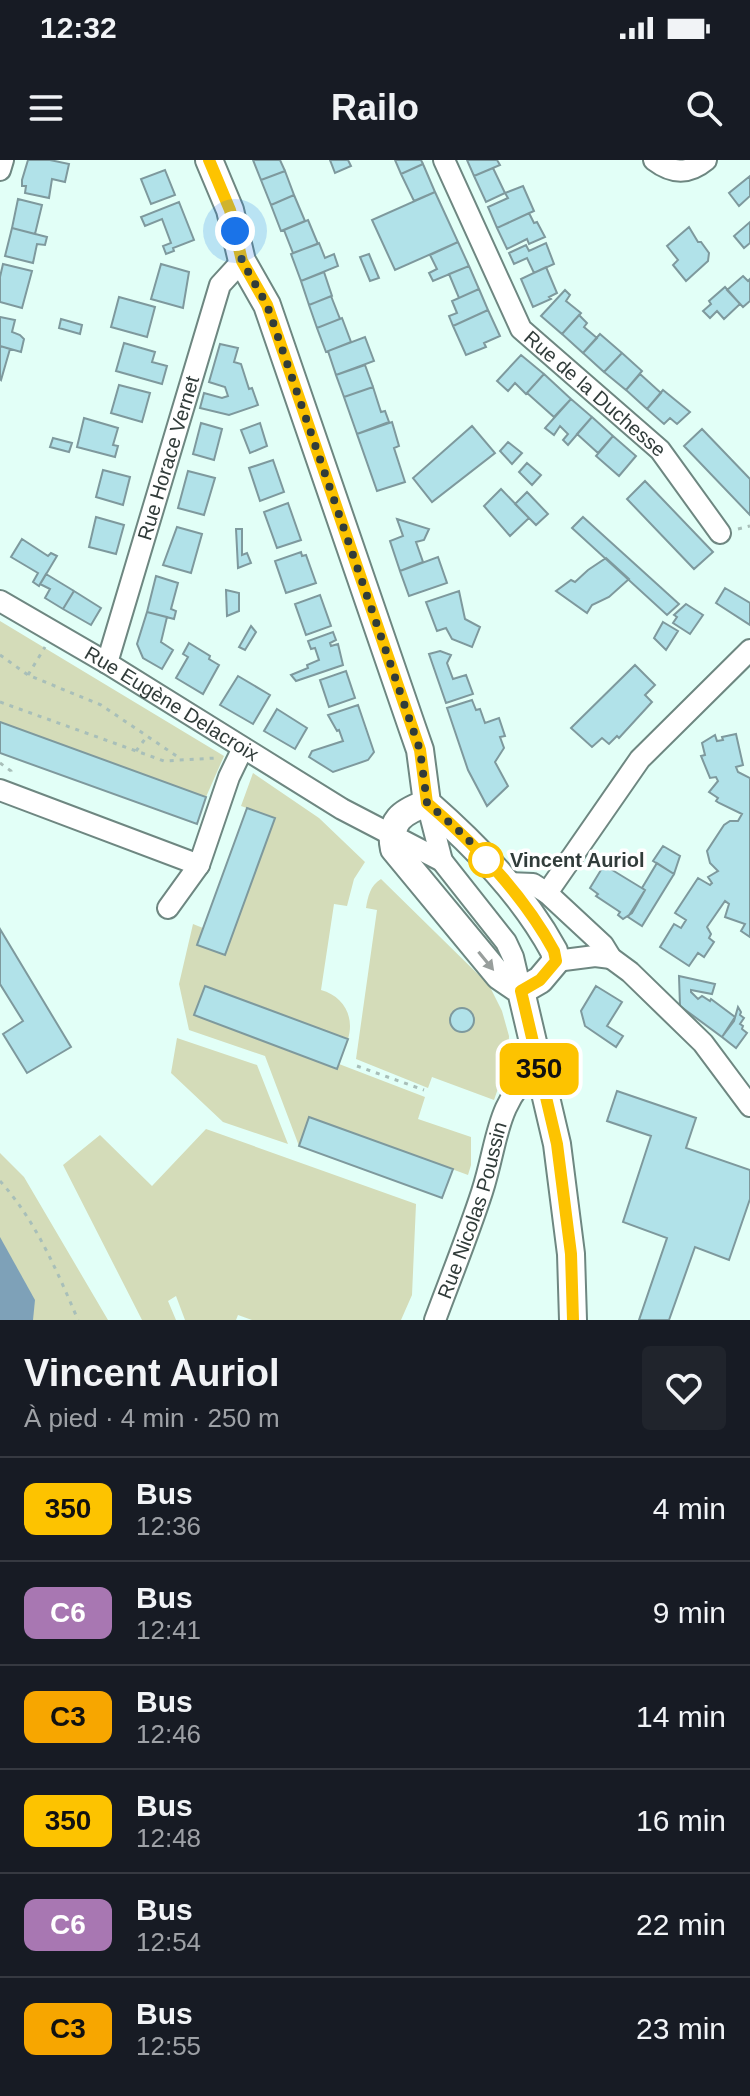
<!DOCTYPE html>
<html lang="fr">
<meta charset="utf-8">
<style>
:root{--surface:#171b24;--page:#20242c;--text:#f1f3f6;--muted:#9ea1a6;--line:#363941}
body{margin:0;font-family:Arial,sans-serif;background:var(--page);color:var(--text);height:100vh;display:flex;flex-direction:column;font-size:30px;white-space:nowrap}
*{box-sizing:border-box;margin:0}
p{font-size:26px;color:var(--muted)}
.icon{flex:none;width:44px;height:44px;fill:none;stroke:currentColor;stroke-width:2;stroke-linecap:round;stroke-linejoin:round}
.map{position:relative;height:1160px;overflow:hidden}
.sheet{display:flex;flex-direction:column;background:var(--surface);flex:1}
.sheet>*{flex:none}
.badge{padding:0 16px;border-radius:12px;font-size:28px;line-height:52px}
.you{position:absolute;width:40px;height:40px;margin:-20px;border:6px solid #fff;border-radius:50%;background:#1a73e8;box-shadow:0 0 0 12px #1a73e833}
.map>.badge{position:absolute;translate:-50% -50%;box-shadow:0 0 0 4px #fff}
.round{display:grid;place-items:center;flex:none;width:84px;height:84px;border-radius:8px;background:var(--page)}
.summary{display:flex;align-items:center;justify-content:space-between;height:136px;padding:0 24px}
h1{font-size:38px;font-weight:800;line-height:60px}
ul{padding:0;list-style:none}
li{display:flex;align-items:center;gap:24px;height:104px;padding:0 24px;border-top:2px solid var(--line)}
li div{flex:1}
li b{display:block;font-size:30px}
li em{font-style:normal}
li .badge{min-width:88px;font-weight:700;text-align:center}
.status{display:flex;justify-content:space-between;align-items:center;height:56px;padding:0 40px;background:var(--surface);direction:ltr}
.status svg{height:22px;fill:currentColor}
header{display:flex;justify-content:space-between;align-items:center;height:104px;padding:0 24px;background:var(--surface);font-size:36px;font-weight:800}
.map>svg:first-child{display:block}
.green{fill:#d4dcb9}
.water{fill:#7ea1b8}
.building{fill:#b1e2e9;stroke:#7e999d;stroke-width:2}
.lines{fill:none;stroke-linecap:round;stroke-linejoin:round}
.minor-casing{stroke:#6e8781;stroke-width:24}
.major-casing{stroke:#6e8781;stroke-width:30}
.path{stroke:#a8bfb9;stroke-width:3;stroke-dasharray:4 6;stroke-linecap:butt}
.minor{stroke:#fff;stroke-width:20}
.major{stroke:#fff;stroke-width:26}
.oneway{fill:#989e9c}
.line-casing{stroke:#fff;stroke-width:18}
.line{stroke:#fdc300;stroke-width:12}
.walk{stroke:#313c3a;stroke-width:8;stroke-dasharray:0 14.4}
.stop-dot{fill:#fff;stroke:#fdc300;stroke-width:4}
.labels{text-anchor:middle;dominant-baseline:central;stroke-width:7;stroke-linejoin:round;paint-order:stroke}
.street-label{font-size:20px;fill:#313c3a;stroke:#fff}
.stop-label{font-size:20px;font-weight:bold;fill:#313c3a;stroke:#fff;text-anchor:start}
</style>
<div class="status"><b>12:32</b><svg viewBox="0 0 49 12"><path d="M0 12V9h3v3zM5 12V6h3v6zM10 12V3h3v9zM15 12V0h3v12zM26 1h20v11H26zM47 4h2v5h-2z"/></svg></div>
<header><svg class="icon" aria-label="menu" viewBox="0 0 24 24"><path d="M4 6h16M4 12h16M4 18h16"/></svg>Railo<svg class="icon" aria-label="search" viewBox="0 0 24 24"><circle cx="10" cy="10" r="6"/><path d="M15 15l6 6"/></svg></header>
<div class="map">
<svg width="750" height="1160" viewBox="0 0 750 1160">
<rect width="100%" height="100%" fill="#e2fff7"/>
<path class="green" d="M 0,461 L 224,596 L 206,637 L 0,562 Z
M 253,613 L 319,658 L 365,702 L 354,719 L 347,746 L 334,744 L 321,830 C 343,836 355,856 348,879 L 205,827 L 195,855 L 337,909 L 339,904 L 425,937 L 418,959 L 471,977 L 471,1005 L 468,1015 L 310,957 L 299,986 L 265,896 L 189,870 L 179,824 L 193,764 L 203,768 L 197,785 L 225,795 L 275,658 L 241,646 Z
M 381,719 L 489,825 L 502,851 L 509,876 L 508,900 L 494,940 L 432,917 L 428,928 L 356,899 L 377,750 L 366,748 C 368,736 370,726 381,719 Z
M 177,878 L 257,905 L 288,984 L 223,962 L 171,913 Z
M 206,969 L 416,1044 L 412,1135 L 401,1160 L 252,1160 L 238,1155 L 236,1160 L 185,1160 L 176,1136 L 168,1141 L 176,1160 L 142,1160 L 63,1005 L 100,975 L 152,1026 Z
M 0,993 L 24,1017 L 108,1160 L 0,1160 Z"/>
<path class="water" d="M 0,1077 L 35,1140 L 33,1160 L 0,1160 Z"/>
<path class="building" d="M 28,0 L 50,0 L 69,4 L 65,22 L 52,19 L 49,38 L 25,33 L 26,26 L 22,26 L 22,20 Z
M 253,0 L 280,0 L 285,11 L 261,20 Z
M 330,0 L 348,0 L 351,6 L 335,13 Z
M 395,0 L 421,0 L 423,4 L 401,14 Z
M 467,0 L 497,0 L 500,5 L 474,16 Z
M 423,4 L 435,32 L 414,41 L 401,14 Z
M 493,8 L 505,33 L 486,42 L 474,16 Z
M 165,10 L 175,35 L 151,44 L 141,19 Z
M 285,11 L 294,35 L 271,45 L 261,20 Z
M 750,16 L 750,36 L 739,46 L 729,33 Z
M 523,26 L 534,51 L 497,68 L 488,47 L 508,38 L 505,33 Z
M 435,32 L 458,82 L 395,110 L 372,60 Z
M 294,35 L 305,61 L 281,71 L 271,45 Z
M 18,39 L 42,45 L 35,74 L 12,68 Z
M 179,42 L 194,80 L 173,88 L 174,91 L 166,94 L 163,86 L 171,83 L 162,59 L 145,66 L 141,57 Z
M 529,53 L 534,63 L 537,62 L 545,77 L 529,84 L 527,79 L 507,89 L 497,68 Z
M 308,60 L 318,84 L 293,93 L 284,70 Z
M 750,62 L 750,83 L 744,88 L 734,76 Z
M 689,67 L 698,82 L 701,82 L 709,93 L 708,101 L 686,121 L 673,105 L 678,100 L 667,86 Z
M 12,68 L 47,77 L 45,85 L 37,84 L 33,103 L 5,96 Z
M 458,82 L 469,106 L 433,121 L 429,113 L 437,109 L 430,95 Z
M 319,83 L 325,98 L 334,94 L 338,106 L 301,121 L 291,94 Z
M 546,83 L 554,104 L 534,113 L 527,98 L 514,104 L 509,93 L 526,85 L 529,91 Z
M 369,94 L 379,118 L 370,121 L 360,97 Z
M 3,104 L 32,111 L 22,148 L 0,142 L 0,117 Z
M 161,104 L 189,112 L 183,148 L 151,139 Z
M 469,106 L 479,129 L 459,138 L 449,114 Z
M 546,107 L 557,133 L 549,137 L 551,139 L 533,147 L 521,119 Z
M 324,112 L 332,136 L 309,145 L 301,121 Z
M 743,116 L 748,121 L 750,119 L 750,141 L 743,147 L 727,130 Z
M 725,127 L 740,144 L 724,159 L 717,151 L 710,158 L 703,151 L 711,144 L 709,141 Z
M 479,129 L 488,150 L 453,166 L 449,156 L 457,153 L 452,141 Z
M 565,130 L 570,135 L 566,141 L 581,153 L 562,174 L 541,156 Z
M 331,136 L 340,159 L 317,168 L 309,145 Z
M 119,137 L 155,147 L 147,177 L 111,167 Z
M 488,150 L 500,176 L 484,183 L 486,187 L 466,195 L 453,166 Z
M 579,155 L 587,163 L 584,167 L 597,178 L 583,193 L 562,174 Z
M 0,157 L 15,160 L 12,172 L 20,175 L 24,179 L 21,192 L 0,186 Z
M 342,158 L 351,182 L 326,192 L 317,168 Z
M 61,159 L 82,165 L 80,174 L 59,168 Z
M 600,174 L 622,193 L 604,212 L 583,193 Z
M 365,177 L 374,201 L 336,215 L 328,191 Z
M 124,183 L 155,192 L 152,202 L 167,206 L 162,224 L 116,211 Z
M 220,184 L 238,188 L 234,202 L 241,204 L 249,229 L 252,228 L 258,245 L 229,255 L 200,248 L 204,233 L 222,238 L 228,236 L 225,227 L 209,222 Z
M 0,186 L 10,189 L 1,220 L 0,219 Z
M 622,193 L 642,211 L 626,230 L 604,212 Z
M 521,195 L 544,214 L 526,234 L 515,223 L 508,231 L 497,221 Z
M 365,205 L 373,227 L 344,237 L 336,215 Z
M 544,214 L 571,239 L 554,257 L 527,233 Z
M 640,214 L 661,233 L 647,249 L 626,230 Z
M 119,225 L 150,233 L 142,262 L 111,253 Z
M 373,227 L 381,252 L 385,251 L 389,262 L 357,274 L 344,237 Z
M 663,230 L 690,252 L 677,264 L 670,258 L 664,264 L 647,249 Z
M 571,239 L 592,257 L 568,285 L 563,280 L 568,274 L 560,266 L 554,275 L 545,268 Z
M 592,257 L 613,276 L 598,293 L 577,274 Z
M 84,258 L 118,268 L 113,285 L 118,286 L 115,297 L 77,287 Z
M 392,262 L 399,286 L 394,288 L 405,322 L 377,331 L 357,274 Z
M 201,263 L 222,269 L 214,300 L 193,294 Z
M 260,263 L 267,286 L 250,293 L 241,270 Z
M 472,266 L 495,293 L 432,342 L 413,318 Z
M 702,269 L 750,319 L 750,355 L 684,286 Z
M 613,276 L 636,296 L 619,316 L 596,296 Z
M 53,278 L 72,283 L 69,292 L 50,287 Z
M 508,282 L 522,293 L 512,304 L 500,291 Z
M 273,300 L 284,332 L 260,341 L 249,308 Z
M 527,303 L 541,315 L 532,325 L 519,312 Z
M 103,310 L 130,317 L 123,345 L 96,337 Z
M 188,311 L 215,318 L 204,355 L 178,348 Z
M 645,321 L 713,392 L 694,409 L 627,339 Z
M 501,329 L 529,358 L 510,376 L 484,346 Z
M 527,332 L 548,354 L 536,365 L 515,344 Z
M 288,343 L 301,380 L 277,388 L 264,352 Z
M 96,357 L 124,365 L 116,394 L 89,387 Z
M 583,357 L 679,444 L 667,455 L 572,368 Z
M 397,359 L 429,369 L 424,380 L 416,382 L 423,402 L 400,411 L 390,381 L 403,376 Z
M 177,367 L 202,374 L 191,413 L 163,405 Z
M 236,369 L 242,369 L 242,395 L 247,393 L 251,403 L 238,408 Z
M 22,379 L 48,396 L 51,393 L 57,396 L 39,426 L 33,422 L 38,413 L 11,397 Z
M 301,392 L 302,396 L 306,395 L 316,423 L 286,433 L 275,401 Z
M 438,397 L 447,423 L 409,436 L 400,411 Z
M 606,398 L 629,419 L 609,437 L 592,445 L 587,453 L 556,431 L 571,420 L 575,422 L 588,410 Z
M 46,414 L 74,431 L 63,449 L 45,438 L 50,429 L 40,424 Z
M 156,416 L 178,423 L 171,449 L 176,451 L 174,459 L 147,452 Z
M 725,428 L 750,443 L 750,465 L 716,443 Z
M 226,430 L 239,433 L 239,451 L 227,456 Z
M 74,431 L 101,448 L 91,465 L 63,449 Z
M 459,431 L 465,459 L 480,467 L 472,487 L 452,479 L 446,468 L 437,471 L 426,442 Z
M 320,435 L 331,466 L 306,475 L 295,444 Z
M 686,444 L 703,455 L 690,474 L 673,463 L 677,457 L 674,455 Z
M 147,452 L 167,457 L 161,482 L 173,490 L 162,509 L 143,498 L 137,484 Z
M 663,462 L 678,471 L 666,490 L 654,478 Z
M 251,466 L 256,472 L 245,490 L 239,487 Z
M 333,472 L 336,480 L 330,483 L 331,486 L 338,484 L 343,505 L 296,521 L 291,515 L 308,508 L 307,505 L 319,500 L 315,488 L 311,489 L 308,481 Z
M 189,483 L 210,496 L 209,499 L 219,505 L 203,534 L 176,518 L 188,497 L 183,494 Z
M 440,491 L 451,495 L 447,503 L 453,519 L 466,515 L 473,534 L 446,543 L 429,494 Z
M 635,505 L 655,525 L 645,535 L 652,542 L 619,578 L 617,576 L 609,584 L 602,578 L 592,587 L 571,568 Z
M 346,511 L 355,538 L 329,547 L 320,520 Z
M 238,516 L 270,535 L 253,564 L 220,545 Z
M 472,540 L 476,550 L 480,549 L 485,563 L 499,558 L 505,576 L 500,577 L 504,588 L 495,602 L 508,626 L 487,646 L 468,610 L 447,548 Z
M 358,545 L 374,592 L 368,600 L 333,612 L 309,597 L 312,591 L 343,581 L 339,570 L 337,571 L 328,555 Z
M 277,549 L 307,568 L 295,589 L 264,571 Z
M 0,562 L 206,637 L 197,664 L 0,593 Z
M 736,574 L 743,605 L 736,607 L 738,612 L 750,618 L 750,777 L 741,771 L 745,764 L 725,757 L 729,744 L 725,741 L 707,767 L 711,774 L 709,778 L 714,782 L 704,797 L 698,793 L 689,806 L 660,787 L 674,764 L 681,768 L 686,760 L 675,753 L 698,718 L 710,725 L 712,723 L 708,717 L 718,711 L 710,703 L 707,691 L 724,665 L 730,661 L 738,661 L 742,654 L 719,643 L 716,641 L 718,638 L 709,632 L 718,621 L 716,617 L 710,618 L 701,596 L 705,595 L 702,583 L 715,575 L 717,581 L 723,580 L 722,577 Z
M 247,648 L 275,658 L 225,795 L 197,785 Z
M 663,686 L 680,696 L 674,714 L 653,701 Z
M 657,703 L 674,714 L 642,766 L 628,757 L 645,730 L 642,728 Z
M 604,705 L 645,730 L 632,753 L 623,759 L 618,755 L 620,752 L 596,736 L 598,734 L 590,728 Z
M 0,769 L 71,887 L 27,913 L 3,874 L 23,861 L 0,824 Z
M 679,816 L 715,824 L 712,834 L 691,830 L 691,832 L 698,839 L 702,836 L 710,841 L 711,839 L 735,857 L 722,877 L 680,846 Z
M 205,826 L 348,879 L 337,909 L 194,855 Z
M 596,826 L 622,842 L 607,866 L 623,876 L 616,887 L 585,866 L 581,851 Z
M 738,847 L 741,852 L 740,855 L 744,858 L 740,864 L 743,866 L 742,869 L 747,873 L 736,888 L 722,877 L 734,861 Z
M450 860a12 12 0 1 1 24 0a12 12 0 1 1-24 0Z
M 617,931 L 696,958 L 686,988 L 750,1010 L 750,1039 L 729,1100 L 695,1087 L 669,1160 L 639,1160 L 667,1078 L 623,1062 L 651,976 L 607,961 Z
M 309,957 L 453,1009 L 442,1038 L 299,986 Z"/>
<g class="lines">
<g class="minor-casing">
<g id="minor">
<path id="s1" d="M 444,0 L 521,169 L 660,290 L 720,373"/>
<path d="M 654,0 C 671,13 688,15 706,0"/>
<path d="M 0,10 L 3,0"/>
<path id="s2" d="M 0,441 L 107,503 L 342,649 L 442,701 L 506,782 L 513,797 L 521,831"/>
<path id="s3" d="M 107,503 L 220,125 L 242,101"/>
<path d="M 0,630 L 199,705"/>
<path d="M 427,643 L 442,701"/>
<path d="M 507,723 L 533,724 L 547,733 L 603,785 L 611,798 L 630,812 L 703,883 L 750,946"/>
<path d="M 547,733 L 640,599 L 750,490"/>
<path d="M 168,748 L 199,705 L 229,617 L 243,588"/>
<path d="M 556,801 L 595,796 L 611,798"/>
<path id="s4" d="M 435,1160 C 451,1117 468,1075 482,1032 C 499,979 494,946 538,905"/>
</g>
</g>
<g class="major-casing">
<path id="major" d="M 209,0 L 230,50 L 242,101 L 267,145 L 412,567 L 420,590 L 427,643 C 476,686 523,734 554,791 L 556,801 L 540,820 L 521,831
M 427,643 C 402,652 388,661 394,689 L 499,816 L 521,831 L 557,984 L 571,1094 L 573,1160"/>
</g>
<path class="path" d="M 738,369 L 750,366
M 0,495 L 28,515 L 101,545 L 181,599
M 28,515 L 45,487
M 0,542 L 164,601 L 216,598
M 136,591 L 148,575
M 0,603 L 11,611 L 10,614
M 357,906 L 424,930
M 0,1021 C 36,1061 57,1111 78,1160"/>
<use href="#minor" class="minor"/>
<use href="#major" class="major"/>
</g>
<defs><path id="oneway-solid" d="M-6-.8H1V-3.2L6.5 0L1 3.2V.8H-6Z" transform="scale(2)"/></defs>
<use class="oneway" href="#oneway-solid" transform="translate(486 801) rotate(51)"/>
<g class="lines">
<g class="line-casing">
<path id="line" d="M 209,0 L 230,50 L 242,101 L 267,145 L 420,590 L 427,643 C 476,685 523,734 554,791 L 556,801 L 540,820 L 521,831 L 557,984 L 571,1094 L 573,1160"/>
</g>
<use href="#line" class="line"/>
<path class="walk" d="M 235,71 L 242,101 L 267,145 L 420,590 L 427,643 L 466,677 L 488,702 L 486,700"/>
</g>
<circle class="stop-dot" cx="486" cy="700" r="16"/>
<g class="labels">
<g class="street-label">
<text stroke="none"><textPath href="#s1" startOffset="284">Rue de la Duchesse</textPath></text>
<text stroke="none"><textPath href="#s3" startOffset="214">Rue Horace Vernet</textPath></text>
<text stroke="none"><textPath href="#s2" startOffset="200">Rue Eugène Delacroix</textPath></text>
<text stroke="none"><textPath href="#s4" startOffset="116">Rue Nicolas Poussin</textPath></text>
</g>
<g class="stop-label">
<text x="510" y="700">Vincent Auriol</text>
</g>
</g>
</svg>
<div class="you" style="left:235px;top:71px"></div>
<b class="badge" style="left:539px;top:909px;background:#fdc300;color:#111">350</b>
</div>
<section class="sheet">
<div class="summary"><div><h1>Vincent Auriol</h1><p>À pied · 4 min · 250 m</p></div><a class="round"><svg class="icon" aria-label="heart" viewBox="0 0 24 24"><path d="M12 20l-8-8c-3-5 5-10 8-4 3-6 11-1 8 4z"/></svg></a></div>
<ul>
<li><span class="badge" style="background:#fdc300;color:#111">350</span><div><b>Bus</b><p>12:36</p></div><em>4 min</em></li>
<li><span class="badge" style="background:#a877b2;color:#fff">C6</span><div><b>Bus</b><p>12:41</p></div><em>9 min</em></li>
<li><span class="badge" style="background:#f7a600;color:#111">C3</span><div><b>Bus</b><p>12:46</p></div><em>14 min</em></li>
<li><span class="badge" style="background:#fdc300;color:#111">350</span><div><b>Bus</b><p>12:48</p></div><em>16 min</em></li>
<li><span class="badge" style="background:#a877b2;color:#fff">C6</span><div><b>Bus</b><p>12:54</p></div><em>22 min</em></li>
<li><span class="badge" style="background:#f7a600;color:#111">C3</span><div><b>Bus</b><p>12:55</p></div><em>23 min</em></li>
</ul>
</section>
